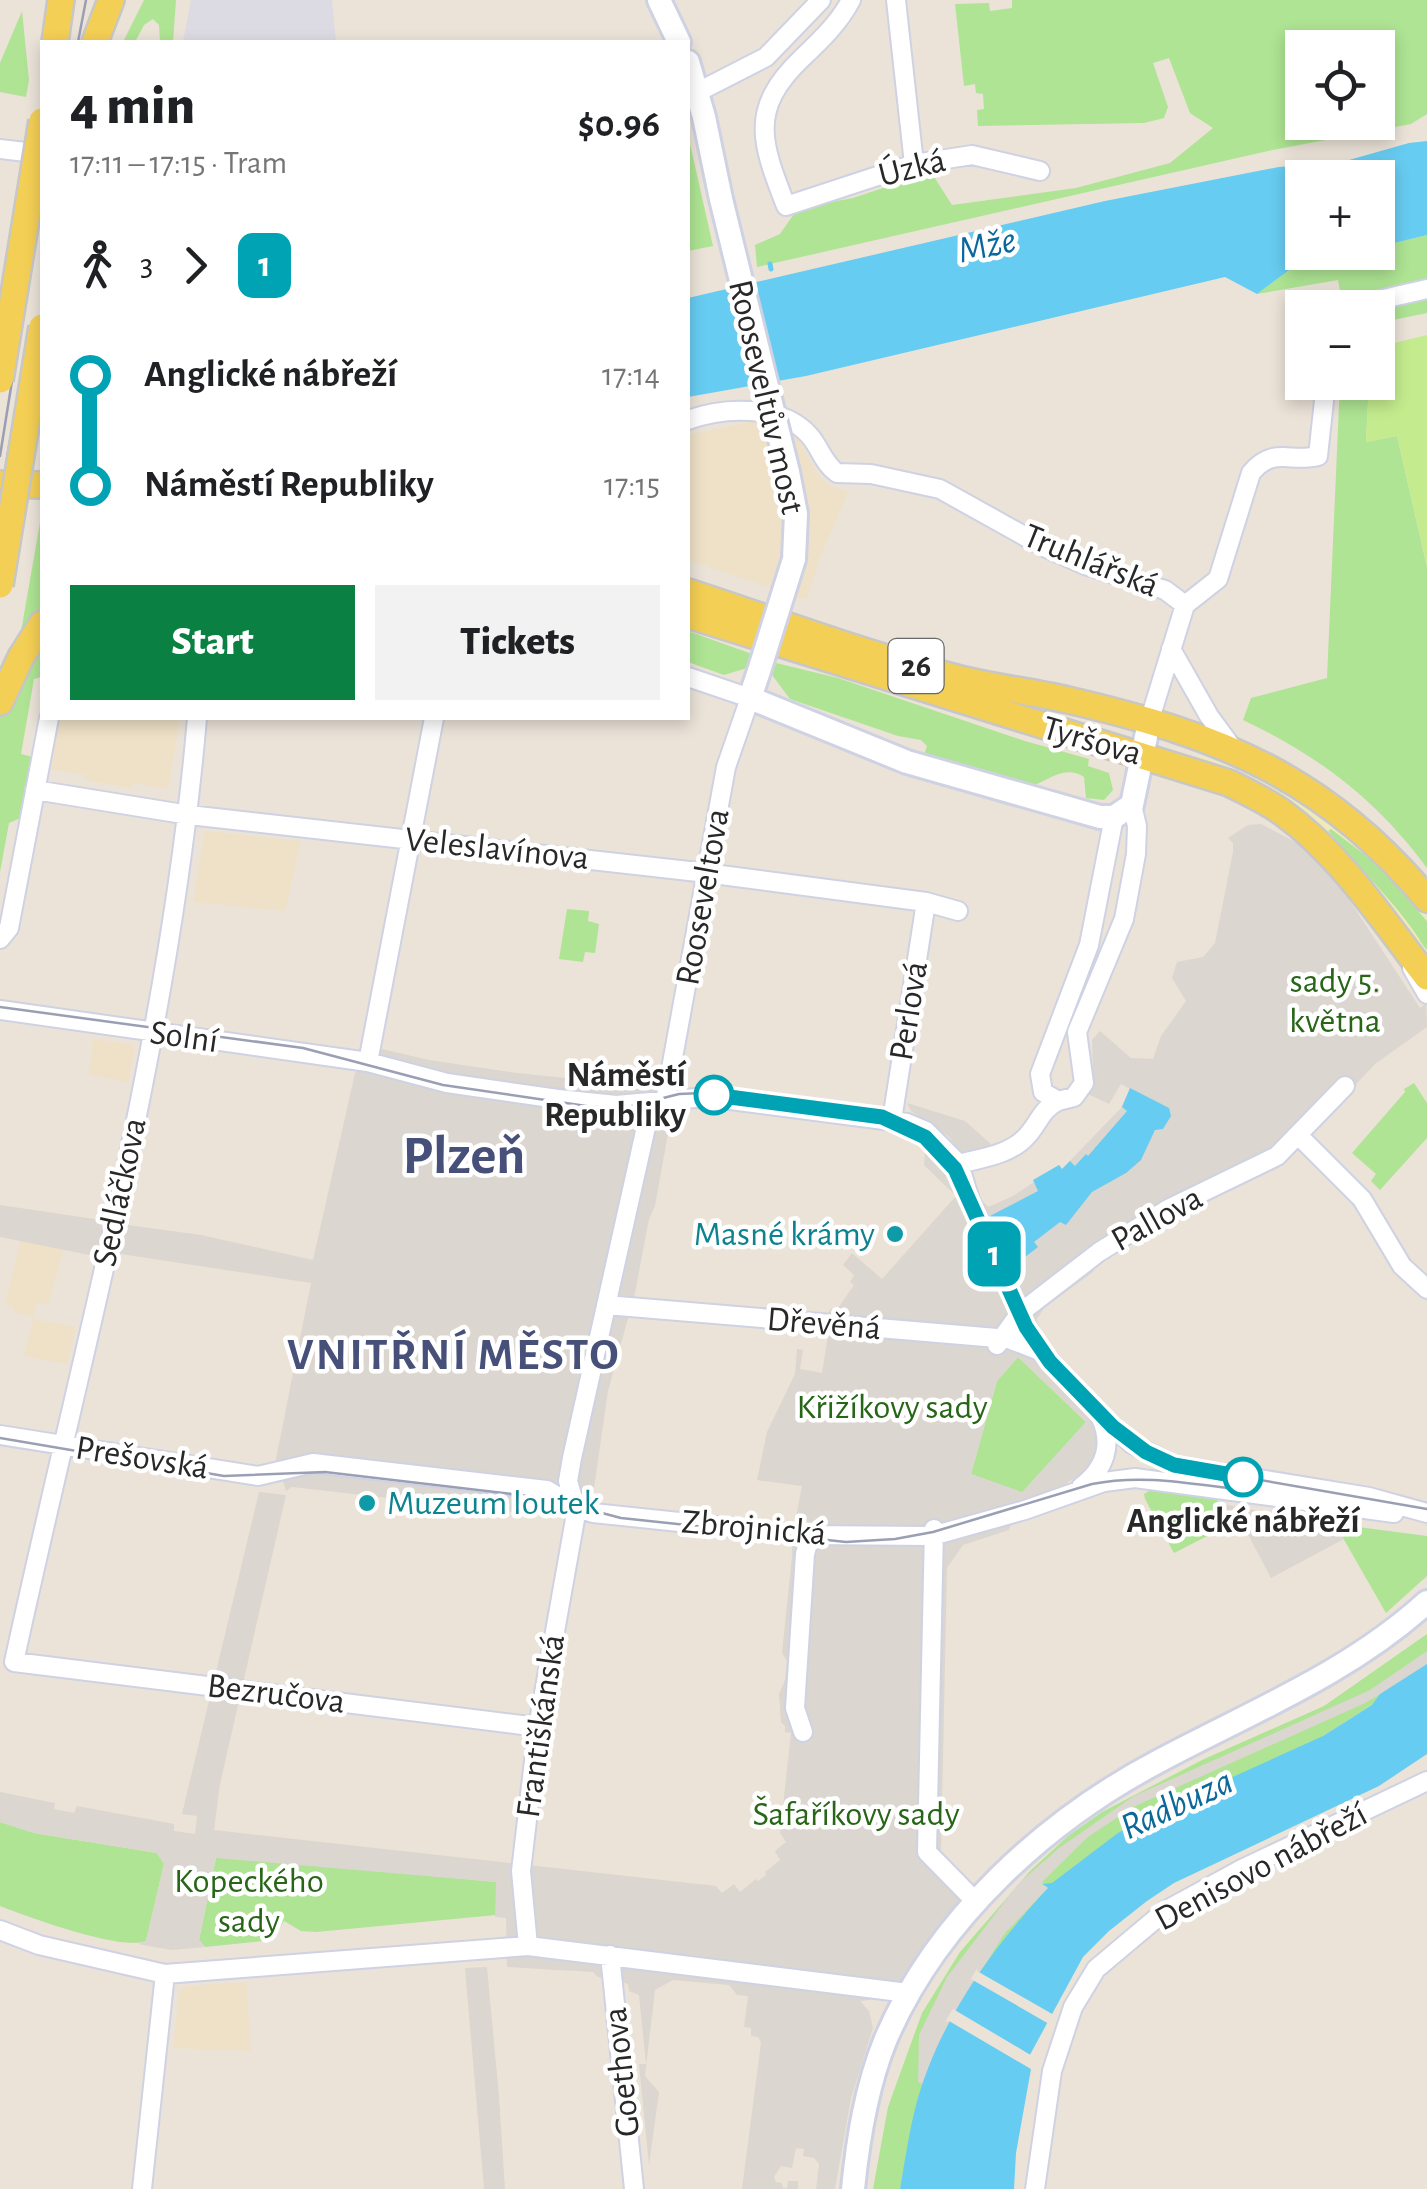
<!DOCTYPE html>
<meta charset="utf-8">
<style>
:root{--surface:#fff;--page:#f2f2f2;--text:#202124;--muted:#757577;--accent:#0b8043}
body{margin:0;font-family:"Alegreya Sans",sans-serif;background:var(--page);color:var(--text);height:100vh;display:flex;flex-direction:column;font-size:38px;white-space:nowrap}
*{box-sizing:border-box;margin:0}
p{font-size:32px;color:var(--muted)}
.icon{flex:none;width:55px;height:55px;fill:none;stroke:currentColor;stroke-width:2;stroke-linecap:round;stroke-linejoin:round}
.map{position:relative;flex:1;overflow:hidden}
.sheet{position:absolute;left:40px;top:40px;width:650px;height:680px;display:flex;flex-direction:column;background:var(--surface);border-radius:0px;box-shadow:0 5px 15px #0003}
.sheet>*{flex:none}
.badge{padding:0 20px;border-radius:15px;font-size:35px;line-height:65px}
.buttons{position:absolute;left:1285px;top:30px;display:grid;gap:20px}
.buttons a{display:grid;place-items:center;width:110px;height:110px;border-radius:0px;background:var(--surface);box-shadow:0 5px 15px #0003;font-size:50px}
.map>.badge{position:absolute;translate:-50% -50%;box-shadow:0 0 0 5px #fff}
.legs{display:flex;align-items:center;gap:15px;height:110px;padding:0 30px;font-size:32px}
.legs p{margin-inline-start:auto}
.headline{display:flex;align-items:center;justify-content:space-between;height:170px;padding:0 30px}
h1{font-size:55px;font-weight:800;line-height:75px}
.cta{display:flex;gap:20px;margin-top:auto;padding:20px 30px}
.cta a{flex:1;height:115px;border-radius:0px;background:var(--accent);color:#fff;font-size:40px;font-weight:800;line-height:115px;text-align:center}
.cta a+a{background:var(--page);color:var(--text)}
ul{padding:0 30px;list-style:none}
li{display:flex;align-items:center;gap:35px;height:110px;font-size:38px}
li i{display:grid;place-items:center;width:15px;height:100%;margin:0 12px;background:currentColor}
li i::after{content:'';width:25px;height:25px;margin:-12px;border:8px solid;border-radius:50%;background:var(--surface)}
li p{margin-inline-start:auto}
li:first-child i{background:linear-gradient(#0000 50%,currentColor 0)}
li:last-child i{background:linear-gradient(currentColor 50%,#0000 0)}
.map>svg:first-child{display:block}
.industrial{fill:#dcdae3}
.education{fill:#eee1c7}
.green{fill:#aee493;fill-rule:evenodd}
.sand{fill:#f2e9ba}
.pitch{fill:#c4ec8e}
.plaza{fill:#dbd6cf;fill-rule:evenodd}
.water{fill:#67ccf1}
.pier{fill:#ebe3d8}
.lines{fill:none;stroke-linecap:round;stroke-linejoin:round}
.stream{stroke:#67ccf1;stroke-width:5}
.street-casing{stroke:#ced2e2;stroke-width:22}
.secondary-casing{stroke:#ced2e2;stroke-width:28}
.primary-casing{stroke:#c7c7c7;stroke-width:30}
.street{stroke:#fff;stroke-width:18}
.secondary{stroke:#fff;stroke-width:22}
.primary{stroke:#f4cf55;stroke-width:25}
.tram{stroke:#9b9fb3;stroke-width:2.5}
.secondary-bridge-casing{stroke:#ced2e2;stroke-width:28;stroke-linecap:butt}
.primary-bridge-casing{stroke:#c7c7c7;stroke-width:30;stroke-linecap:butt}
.secondary-bridge{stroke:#fff;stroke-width:22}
.primary-bridge{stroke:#f4cf55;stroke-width:25}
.line-1-casing{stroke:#fff;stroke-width:22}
.line-1{stroke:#00a3b4;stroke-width:15}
.stop-1-dot{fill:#fff;stroke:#00a3b4;stroke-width:5}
.culture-dot{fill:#0f9aa8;stroke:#fff;stroke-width:4}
.labels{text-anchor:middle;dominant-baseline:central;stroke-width:9;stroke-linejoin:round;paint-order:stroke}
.shield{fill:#fff;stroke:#686868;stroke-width:2.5}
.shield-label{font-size:32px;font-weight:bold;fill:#282828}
.street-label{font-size:35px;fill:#282828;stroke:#fff}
.park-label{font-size:35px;fill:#276517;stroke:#fff}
.stop-label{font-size:35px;font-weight:bold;fill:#282828;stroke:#fff;text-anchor:end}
.culture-label{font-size:35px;fill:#0d838f;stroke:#fff;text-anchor:end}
.water-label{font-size:38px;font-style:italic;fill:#0a689a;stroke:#fff}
.district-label{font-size:45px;font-weight:bold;letter-spacing:2.5px;fill:#475079;stroke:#fff}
.town-label{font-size:55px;font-weight:bold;fill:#475079;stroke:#fff}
</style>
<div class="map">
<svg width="1427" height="2189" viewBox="0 0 1427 2189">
<rect width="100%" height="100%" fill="#ebe3d8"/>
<path class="industrial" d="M 191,0 L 332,0 L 336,42 L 183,42 Z"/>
<path class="education" d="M 759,420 L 766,443 L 794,438 L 795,434 L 820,477 L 832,487 L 848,492 L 819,560 L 807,600 L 688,560 L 688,435 Z
M 60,718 L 180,718 L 168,789 L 133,783 L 132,788 L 85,780 L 85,775 L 51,769 Z
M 205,831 L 301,841 L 285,911 L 193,902 Z
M 93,1039 L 131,1044 L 135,1048 L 128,1082 L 89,1075 Z
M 20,1241 L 64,1248 L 48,1305 L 37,1302 L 33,1317 L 14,1312 L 14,1308 L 5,1305 Z
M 33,1319 L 76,1327 L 67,1364 L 24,1356 Z
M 246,1982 L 251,2051 L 173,2048 L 179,1992 L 186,1986 Z"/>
<path class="green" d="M 144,0 L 176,0 L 173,42 L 160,42 L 159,25 L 153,19 L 144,25 L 135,42 L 123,42 Z
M 1012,0 L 1427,0 L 1427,114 L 1411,124 L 1268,151 L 757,267 L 755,245 L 780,234 L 798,208 L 853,198 L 931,172 L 952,205 L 1076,188 L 1170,163 L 1213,128 L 1190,113 L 1169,58 L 1153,63 L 1168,107 L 1164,118 L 1144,123 L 978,126 L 977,110 L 984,109 L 983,94 L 976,93 L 975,84 L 964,86 L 955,4 L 989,3 L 990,11 L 1012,8 ZM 1302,48 L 1378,48 L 1378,122 L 1302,122 Z
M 22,11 L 29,80 L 26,97 L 0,92 L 0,63 Z
M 688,135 L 713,246 L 688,251 Z
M 1427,235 L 1427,313 L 1378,323 L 1378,308 L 1343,307 L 1338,280 L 1257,294 L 1292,268 L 1355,253 L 1378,252 L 1378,247 Z
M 1340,383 L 1369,383 L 1366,442 L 1397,436 L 1427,567 L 1427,868 C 1377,800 1319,756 1243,720 L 1251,698 L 1327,678 Z
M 42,511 L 42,610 L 19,643 Z
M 688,631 L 752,654 L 747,668 L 724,675 L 688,662 Z
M 42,636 L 42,677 L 34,679 L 21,754 L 33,757 L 23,817 L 9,823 L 0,872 L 0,715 L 11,687 Z
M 776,663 L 838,678 L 1025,741 L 1089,759 L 1088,766 L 1109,773 L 1113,790 L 1104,800 L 1086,798 L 1084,777 C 1063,763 1045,784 1024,789 L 923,758 L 927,746 L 921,740 L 898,736 L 790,699 L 772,675 Z
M 1331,828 L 1377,864 L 1427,921 L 1427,950 L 1328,831 Z
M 567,909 L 589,911 L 588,921 L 599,924 L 595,953 L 585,952 L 583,962 L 559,959 Z
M 1414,1083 L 1427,1103 L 1427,1138 L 1380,1190 L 1371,1181 L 1376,1174 L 1352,1153 L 1405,1092 L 1404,1089 Z
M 1018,1357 L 1086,1422 L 1022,1493 L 971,1474 L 997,1381 Z
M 1151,1490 L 1217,1500 L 1229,1525 L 1174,1553 L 1145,1499 L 1144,1494 Z
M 1335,1524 L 1427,1536 L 1427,1576 L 1386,1613 Z
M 1427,1634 L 1427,1664 L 1372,1705 L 1323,1736 L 925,2077 L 916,2106 L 900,2189 L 873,2189 L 888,2107 L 922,2013 L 960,1952 L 1030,1871 L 1068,1836 L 1102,1812 L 1202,1760 L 1324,1706 Z
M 0,1822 L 34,1833 L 157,1853 L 164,1864 L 146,1941 C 121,1951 28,1917 0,1906 Z
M 231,1857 L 496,1882 L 496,1915 L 316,1932 L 301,1931 L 284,1921 L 272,1940 L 205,1947 L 199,1940 L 216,1858 Z"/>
<path class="sand" d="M 1198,755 C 1276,783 1351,828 1407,889 C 1416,899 1427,907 1427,921 L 1377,864 L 1331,829 L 1328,831 C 1346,854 1427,934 1427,958 L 1369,885 L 1197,761 Z"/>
<path class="pitch" d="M 1427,335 L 1427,566 L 1397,436 L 1366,442 L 1369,383 L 1378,382 L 1378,347 Z"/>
<path class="plaza" d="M 1261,824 L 1303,846 L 1331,872 L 1420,1008 L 1426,1003 L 1427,1027 L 1375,1064 L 1278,1168 L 1188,1211 L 1096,1265 L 1093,1272 L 1044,1308 L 1035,1322 L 1022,1349 L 1033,1355 L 1088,1409 L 1101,1436 L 1094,1465 L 1061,1487 L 1019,1501 L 1009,1530 L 963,1545 L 947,1568 L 941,1853 L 951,1865 L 961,1907 L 908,1983 L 869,2000 L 860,2001 L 869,2011 L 873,2028 L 851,2098 L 835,2189 L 816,2189 L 819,2164 L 814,2158 L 803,2156 L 804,2149 L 796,2148 L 792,2168 L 781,2166 L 774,2177 L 776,2182 L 782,2183 L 783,2188 L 787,2188 L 788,2181 L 798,2181 L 798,2189 L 742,2189 L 761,2043 L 758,2037 L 751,2036 L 751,2028 L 744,2027 L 748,1996 L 737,1995 L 729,1985 L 673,1980 L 655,1990 L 645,2076 L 659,2092 L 649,2165 L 639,2064 L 646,2064 L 639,1995 L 629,1991 L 628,1984 L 598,1977 L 593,1972 L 507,1967 L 506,1918 L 495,1917 L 496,1882 L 216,1858 L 199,1939 L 205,1947 L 171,1950 L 138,1944 L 146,1941 L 164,1864 L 157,1853 L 34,1833 L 0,1822 L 0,1792 L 55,1803 L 54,1809 L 74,1813 L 77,1806 L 174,1824 L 174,1831 L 195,1834 L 197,1816 L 182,1814 L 259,1492 L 286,1495 L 220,1784 L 214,1830 L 716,1886 L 722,1893 L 734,1884 L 740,1892 L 756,1879 L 758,1881 L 766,1875 L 765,1872 L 780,1860 L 775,1851 L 786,1842 L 780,1833 L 791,1733 L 785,1732 L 785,1726 L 781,1722 L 779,1694 L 785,1680 L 787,1661 L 782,1653 L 792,1556 L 791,1525 L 795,1522 L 802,1486 L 757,1480 L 767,1432 L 795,1374 L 797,1349 L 803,1350 L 800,1369 L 822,1373 L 828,1336 L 827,1315 L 831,1309 L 836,1311 L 854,1285 L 850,1282 L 854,1275 L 843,1265 L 852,1253 L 882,1279 L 956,1196 L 924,1165 L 925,1151 L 918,1145 L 935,1149 L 988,1207 L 1013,1196 L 1059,1165 L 1062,1169 L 1121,1108 L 1130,1089 L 1121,1084 L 1109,1104 L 1088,1094 L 1093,1073 L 1092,1040 L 1100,1031 L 1131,1058 L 1153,1059 L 1161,1036 L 1186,1001 L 1172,978 L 1177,962 L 1203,957 L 1215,943 L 1233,852 L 1233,843 L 1228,838 L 1248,825 ZM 1018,1357 L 1086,1422 L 1022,1492 L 971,1474 L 997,1381 Z
M 382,1049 L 429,1060 L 517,1073 L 659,1088 L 665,1099 L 671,1117 L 655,1206 L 649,1219 L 635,1293 L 608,1391 L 592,1502 L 555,1517 L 292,1487 L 286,1491 L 276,1459 L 311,1283 L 121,1254 L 119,1261 L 0,1237 L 0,1205 L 94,1219 L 103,1216 L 128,1220 L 128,1225 L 201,1235 L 313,1260 L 355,1073 Z
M 907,1103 L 965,1121 L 991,1144 L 983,1151 L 963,1154 L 948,1136 L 911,1111 Z
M 1219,1503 L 1258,1511 L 1262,1520 L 1309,1528 L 1307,1520 L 1335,1524 L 1344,1539 L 1271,1578 L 1244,1527 L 1229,1525 Z
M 1427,1651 L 1427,1664 L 1413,1676 L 1363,1704 L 1133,1807 L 1088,1837 L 1043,1881 L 1042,1885 L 1049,1887 L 1005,1933 L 962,2001 L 937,2048 L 923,2084 L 918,2082 L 919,2035 L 947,1977 L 1018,1884 L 1059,1848 L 1134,1796 L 1370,1690 Z
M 487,1967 L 499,2097 L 505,2189 L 484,2189 L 465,1968 Z"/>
<path class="water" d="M 1427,141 L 1427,235 L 1378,247 L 1378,178 L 1302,178 L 1302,252 L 1355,253 L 1292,268 L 1257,294 L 1225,277 L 806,376 L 688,397 L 688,298 L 1105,201 L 1279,167 L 1342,162 L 1409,143 Z
M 1130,1088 L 1169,1108 L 1171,1116 L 1163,1129 L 1155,1130 L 1141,1160 L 1126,1173 L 1092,1192 L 1066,1225 L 1060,1222 L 1034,1242 L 1038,1247 L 1012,1267 L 1006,1253 L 1010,1245 L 1001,1241 L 990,1216 L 1038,1191 L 1033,1180 L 1059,1165 L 1062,1169 L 1070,1161 L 1075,1166 L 1086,1154 L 1088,1156 L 1127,1111 L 1122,1107 Z
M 1427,1664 L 1427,1754 L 1379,1786 L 1174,1883 L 1147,1901 L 1109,1931 L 1083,1957 L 1025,2064 L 1031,2069 L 1016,2153 L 1014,2189 L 900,2189 C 905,2161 909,2132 916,2105 C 938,2023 991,1949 1048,1888 L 1043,1884 L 1052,1883 L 1118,1833 L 1160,1810 L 1323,1736 L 1372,1705 L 1380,1694 Z"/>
<path class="pier" d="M 0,393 L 42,394 L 40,461 L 0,460 Z
M 978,1967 L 977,1971 L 1054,2015 L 1049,2024 L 971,1979 L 953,2009 L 1034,2057 L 1031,2069 L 949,2021 L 945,2022 Z"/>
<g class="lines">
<path class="stream" d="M 770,264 L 771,269"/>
<g class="street-casing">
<path id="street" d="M 851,0 C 839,23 820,41 801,59 C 748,110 762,144 786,206 L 914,164 L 972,155 L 1040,171
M 896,0 L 914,164
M 688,97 L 766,57 L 821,0
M 0,149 L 42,154
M 1344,308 L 1427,289
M 688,420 C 723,407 781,404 809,435 C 820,447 823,463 837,473 L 871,474 L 940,489 L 1044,547 L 1085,565 L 1165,590 L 1185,605
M 1185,605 L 1218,579 L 1251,473 C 1273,446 1290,463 1318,456 L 1326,382
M 1171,649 L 1209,716 L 1234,750
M 197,718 C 170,1037 82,1349 14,1662 L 538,1727
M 1149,722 L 1185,605
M 35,790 L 189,815 L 698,872 L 926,902 L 958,911
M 1114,817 L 1089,945 L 1040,1074 L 1043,1092 L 1058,1101 L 1074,1097 L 1084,1083 L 1077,1032 L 1124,919 L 1136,854 L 1137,826 L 1132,805
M 0,939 L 9,928 L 49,718
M 1412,968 L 1427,994
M 0,1010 L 368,1062 L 447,1083 L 558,1099 L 616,1105 L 707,1097 L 907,1123 L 926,1131 L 959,1164 L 970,1200 L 1020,1313 L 1040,1351 L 1108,1422 L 1132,1444 L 1174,1465 L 1369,1497 L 1427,1513
M 368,1062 L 434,718
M 892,1120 L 926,902
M 1298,1135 L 1362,1199 L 1402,1266 L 1427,1289
M 959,1164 C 981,1158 1009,1155 1026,1137 C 1038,1125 1041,1109 1058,1101
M 606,1305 L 1009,1339 L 1040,1351
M 997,1345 L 1020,1313 L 1099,1252 L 1170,1208 L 1277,1156 L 1345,1086
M 0,1435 L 258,1476 L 313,1463 L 547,1490 L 577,1508 L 593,1513 L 803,1535 L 932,1536 L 1025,1510 L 1104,1482 L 1135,1478 L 1394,1513
M 1081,1487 C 1105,1469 1113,1445 1101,1418
M 575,1506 L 568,1481 L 572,1458 L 646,1127 L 666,1096 L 726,767 L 750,698 L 688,677
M 934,1529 L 927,1852 L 977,1903
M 803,1732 L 795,1708 L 805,1554 L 810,1536
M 0,1930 L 39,1945 L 165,1974 L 528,1946 L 908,1993
M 528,1946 L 521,1871 L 538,1727 L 577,1508
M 610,1955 L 634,2189
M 142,2189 L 165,1974
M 1035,2189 L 1052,2071 L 1073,2007 L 1096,1969 L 1165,1911 L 1242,1869 L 1427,1781"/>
</g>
<g class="secondary-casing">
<path id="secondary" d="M 659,0 L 679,42
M 688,62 L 704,117 L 721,199
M 788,472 L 796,514 L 794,559
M 759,671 L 750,698 L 907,762 L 1100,817 L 1114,817 L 1132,805 L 1149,722
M 853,2189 C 858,2139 866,2088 885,2041 C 936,1920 1046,1820 1161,1760 C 1253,1711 1349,1673 1427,1602"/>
</g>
<g class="primary-casing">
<path id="primary" d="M 55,42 L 61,0
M 95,42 L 111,0
M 0,484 L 42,485
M 688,592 C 774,620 861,653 949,676 C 988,687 1029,691 1068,700 C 1219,735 1326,777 1427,899
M 688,615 L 1229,783 C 1247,792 1267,801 1283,813 C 1342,856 1383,921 1427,977
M 0,702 L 21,657 L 42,624"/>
</g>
<use href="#street" class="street"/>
<use href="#secondary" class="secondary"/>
<use href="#primary" class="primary"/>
<path class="tram" d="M 78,42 L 86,0
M 0,456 L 42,193
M 0,501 L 10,441
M 0,1007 L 303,1048 L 443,1085 L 593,1107 L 628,1107 L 679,1094 L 702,1093 L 886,1118 L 913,1129 L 936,1146 L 963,1184 L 1020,1313 L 1040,1351 L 1113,1427 L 1146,1452 L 1180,1466 L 1427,1509
M 0,1438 L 224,1476 L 325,1472 L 545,1498 L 621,1518 L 846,1542 L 895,1539 L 933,1532 L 1092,1484 C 1138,1475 1180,1482 1227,1488"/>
<g class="secondary-bridge-casing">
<path id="secondary-bridge" d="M 721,199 L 788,472
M 759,671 L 794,559"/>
</g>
<g class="primary-bridge-casing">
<path id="primary-bridge" d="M 0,380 L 42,121
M 0,585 L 42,327"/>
</g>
<use href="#secondary-bridge" class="secondary-bridge"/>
<use href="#primary-bridge" class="primary-bridge"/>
</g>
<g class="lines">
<g class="line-1-casing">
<path id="line-1" d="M 714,1095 L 882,1117 L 925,1137 L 955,1169 L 1026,1327 L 1050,1362 L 1113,1427 L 1146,1452 L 1174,1465 L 1243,1477"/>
</g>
<use href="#line-1" class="line-1"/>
</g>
<g class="stop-1-dot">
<circle cx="714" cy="1095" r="18"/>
<circle cx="1243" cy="1477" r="18"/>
</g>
<g class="culture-dot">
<circle cx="895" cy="1234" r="10"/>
<circle cx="367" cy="1503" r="10"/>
</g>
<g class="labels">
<rect class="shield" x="888.5" y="639" width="55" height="54" rx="8"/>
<g class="shield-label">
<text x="916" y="666">26</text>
</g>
<g class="street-label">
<text transform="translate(912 168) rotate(-14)">Úzká</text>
<text transform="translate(766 397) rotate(77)">Rooseveltův most</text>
<text transform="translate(1091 561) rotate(22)">Truhlářská</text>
<text transform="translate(1092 741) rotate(16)">Tyršova</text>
<text transform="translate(497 849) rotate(6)">Veleslavínova</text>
<text transform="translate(703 897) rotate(-80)">Rooseveltova</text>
<text transform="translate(909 1011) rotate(-81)">Perlová</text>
<text transform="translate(184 1037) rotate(8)">Solní</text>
<text transform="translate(120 1192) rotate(-78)">Sedláčkova</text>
<text transform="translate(1157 1219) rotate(-29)">Pallova</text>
<text transform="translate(824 1324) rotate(5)">Dřevěná</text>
<text transform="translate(142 1458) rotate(9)">Prešovská</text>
<text transform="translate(754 1528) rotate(5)">Zbrojnická</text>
<text transform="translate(276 1694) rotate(7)">Bezručova</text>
<text transform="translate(541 1726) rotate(-82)">Františkánská</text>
<text transform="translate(1261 1867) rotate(-28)">Denisovo nábřeží</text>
<text transform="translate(622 2072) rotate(-96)">Goethova</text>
</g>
<g class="park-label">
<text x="1335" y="981">sady 5.<tspan x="1335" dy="40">května</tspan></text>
<text x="892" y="1407">Křižíkovy sady</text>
<text x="856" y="1814">Šafaříkovy sady</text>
<text x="249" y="1881">Kopeckého<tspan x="249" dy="40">sady</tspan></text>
</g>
<g class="stop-label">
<text x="686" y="1075">Náměstí<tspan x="686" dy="40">Republiky</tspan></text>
<text x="1243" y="1521" text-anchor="middle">Anglické nábřeží</text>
</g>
<g class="culture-label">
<text x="875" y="1234">Masné krámy</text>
<text x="387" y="1503" text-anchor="start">Muzeum loutek</text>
</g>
<g class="water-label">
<text transform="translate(987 246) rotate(-12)">Mže</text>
<text transform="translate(1177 1805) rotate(-25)">Radbuza</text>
</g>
<g class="district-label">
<text x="454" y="1355">VNITŘNÍ MĚSTO</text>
</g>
<g class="town-label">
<text x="464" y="1156">Plzeň</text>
</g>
</g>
</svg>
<div class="buttons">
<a><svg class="icon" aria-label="locate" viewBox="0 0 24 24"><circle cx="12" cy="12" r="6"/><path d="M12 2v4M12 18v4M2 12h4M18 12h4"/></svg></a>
<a>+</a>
<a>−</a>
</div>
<b class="badge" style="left:994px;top:1254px;background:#00a3b4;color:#fff">1</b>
<section class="sheet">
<div class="headline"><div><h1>4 min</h1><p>17:11 – 17:15 · Tram</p></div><b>$0.96</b></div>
<div class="legs"><svg class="icon" aria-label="walk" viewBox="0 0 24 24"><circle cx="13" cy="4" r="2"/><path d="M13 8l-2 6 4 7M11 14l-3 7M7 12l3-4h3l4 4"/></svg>3<svg class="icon" aria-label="forward" viewBox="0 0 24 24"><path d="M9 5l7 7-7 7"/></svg><b class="badge" style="background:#00a3b4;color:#fff">1</b></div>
<ul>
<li><i style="color:#00a3b4"></i><b>Anglické nábřeží</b><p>17:14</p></li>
<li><i style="color:#00a3b4"></i><b>Náměstí Republiky</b><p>17:15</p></li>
</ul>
<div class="cta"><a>Start</a><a>Tickets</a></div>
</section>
</div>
